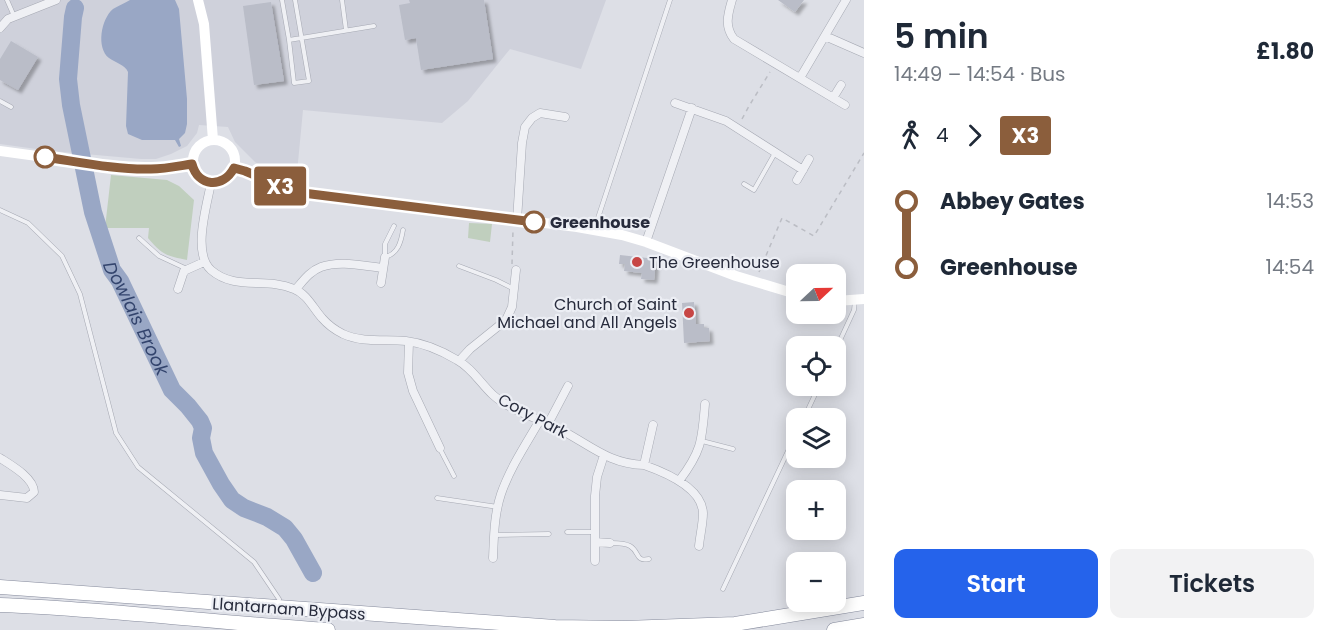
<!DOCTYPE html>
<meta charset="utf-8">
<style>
:root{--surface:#fff;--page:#f2f2f3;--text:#1f2937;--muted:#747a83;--accent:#2563eb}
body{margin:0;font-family:Poppins,sans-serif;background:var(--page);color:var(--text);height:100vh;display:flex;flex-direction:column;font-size:22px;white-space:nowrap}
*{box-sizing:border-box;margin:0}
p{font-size:20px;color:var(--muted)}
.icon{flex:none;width:33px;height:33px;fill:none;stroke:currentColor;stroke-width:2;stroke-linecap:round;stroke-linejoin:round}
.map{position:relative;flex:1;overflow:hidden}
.panel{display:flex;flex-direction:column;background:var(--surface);width:480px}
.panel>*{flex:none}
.badge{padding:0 12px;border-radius:4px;font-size:21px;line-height:39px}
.needle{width:39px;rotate:68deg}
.tools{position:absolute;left:786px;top:264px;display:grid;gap:12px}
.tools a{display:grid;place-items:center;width:60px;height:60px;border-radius:12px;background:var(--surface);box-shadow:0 3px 15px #0003;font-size:30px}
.map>.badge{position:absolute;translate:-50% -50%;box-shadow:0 0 0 3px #fff}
.legs{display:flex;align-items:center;gap:9px;height:66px;padding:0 30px;font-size:20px}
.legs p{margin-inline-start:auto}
.summary{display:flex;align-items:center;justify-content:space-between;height:102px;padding:0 30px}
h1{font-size:33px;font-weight:600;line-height:45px}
.cta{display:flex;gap:12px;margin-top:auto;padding:12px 30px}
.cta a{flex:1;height:69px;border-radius:12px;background:var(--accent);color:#fff;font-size:24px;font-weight:600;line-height:69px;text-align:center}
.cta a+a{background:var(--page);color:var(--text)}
ul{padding:0 30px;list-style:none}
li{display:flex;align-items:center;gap:21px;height:66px;font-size:22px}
li i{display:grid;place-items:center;width:9px;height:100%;margin:0 8px;background:currentColor}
li i::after{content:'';width:15px;height:15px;margin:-8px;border:4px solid;border-radius:50%;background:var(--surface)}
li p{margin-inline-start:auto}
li:first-child i{background:linear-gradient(#0000 50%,currentColor 0)}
li:last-child i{background:linear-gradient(currentColor 50%,#0000 0)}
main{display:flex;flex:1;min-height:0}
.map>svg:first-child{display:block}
.built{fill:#cfd1db}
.green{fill:#c0cfbe}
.water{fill:#99a7c5}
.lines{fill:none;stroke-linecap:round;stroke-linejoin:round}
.river{stroke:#99a7c5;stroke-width:18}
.building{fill:#babdc8;filter:url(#shadow)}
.lane-casing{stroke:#a6a9b3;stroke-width:5}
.street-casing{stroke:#a6a9b3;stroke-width:9}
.highway-casing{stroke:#858a9c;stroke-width:15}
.path{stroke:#bbbdc4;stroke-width:1.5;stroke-dasharray:4.5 4.5;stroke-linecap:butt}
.lane{stroke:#eff0f4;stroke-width:4}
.street{stroke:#eff0f4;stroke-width:8}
.secondary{stroke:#fff;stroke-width:10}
.highway{stroke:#fff;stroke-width:14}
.line-1-casing{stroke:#fff;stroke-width:14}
.line-1{stroke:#8b5e3c;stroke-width:9}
.stop-1-dot{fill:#fff;stroke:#8b5e3c;stroke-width:3}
.poi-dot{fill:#c74645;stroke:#eceef4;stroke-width:2}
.labels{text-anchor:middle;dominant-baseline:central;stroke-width:4.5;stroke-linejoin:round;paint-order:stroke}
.stop-label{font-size:16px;font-weight:bold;fill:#272b3c;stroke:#eceef4;text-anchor:start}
.poi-label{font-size:16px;fill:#272b3c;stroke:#eceef4;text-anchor:start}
.street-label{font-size:16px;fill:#272b3c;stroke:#eceef4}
.water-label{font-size:18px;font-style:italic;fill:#33446d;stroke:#eceef4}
</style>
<main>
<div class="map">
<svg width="864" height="630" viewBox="0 0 864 630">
<defs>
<filter id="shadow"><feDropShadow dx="3.5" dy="3.5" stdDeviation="1.5" flood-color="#0004"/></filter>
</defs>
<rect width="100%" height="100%" fill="#dddfe6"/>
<path class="built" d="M 0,0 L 606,0 L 581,69 L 510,49 L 468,101 L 442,123 L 303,110 L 296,183 L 283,179 L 255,162 L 235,142 L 228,127 L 199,125 L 197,133 L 187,146 L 171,154 L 156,159 L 141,159 L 51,151 L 0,144 Z"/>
<path class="green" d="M 111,175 L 167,180 L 179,186 L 194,200 L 187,260 C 167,256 162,255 148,238 L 149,228 L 105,228 Z
M 469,223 L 492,224 L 490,242 L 468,238 Z"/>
<path class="water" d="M 130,0 L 175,0 L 179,9 L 187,99 L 187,124 L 185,133 L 179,139 L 181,146 L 179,147 L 175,140 L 142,140 L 128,134 L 126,126 L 128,72 C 125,65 116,63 109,58 C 96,48 101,19 113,9 C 118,6 125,3 130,0 Z"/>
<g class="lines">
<path class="river" id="s1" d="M 75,8 L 73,17 L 68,79 L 71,105 L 93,212 L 112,270 L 120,281 L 172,390 L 188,406 L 200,421 L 203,428 L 201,438 L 204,453 L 221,484 L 232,500 L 244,508 L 267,517 L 285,528 L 294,539 L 313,573"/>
</g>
<path class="building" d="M 409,0 L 484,0 L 493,59 L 421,70 L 416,38 L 405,40 L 399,5 L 410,3 Z
M 778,0 L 804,0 L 795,12 Z
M 271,2 L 284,81 L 254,85 L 243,6 Z
M 11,41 L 38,57 L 18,90 L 0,80 L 0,59 Z
M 620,255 L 656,259 L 654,280 L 641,279 L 642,273 L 624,271 L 625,264 L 619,264 Z
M 694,302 L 696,324 L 704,324 L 704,328 L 709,328 L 710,341 L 684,343 L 682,303 Z"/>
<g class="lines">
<g class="lane-casing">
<path id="lane" d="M 7,0 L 14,16
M 282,0 L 289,40 L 294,83 L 309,81 L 295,0
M 342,0 L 346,30
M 289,40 L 374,26
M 0,101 L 11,107
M 744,184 L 754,190 L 775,153
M 0,210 L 28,223 L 62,256 L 80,294 L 116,433 L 138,467 L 254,562 L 279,599
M 394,226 L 385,244 L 385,257 C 398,254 401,242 403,230
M 595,227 L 670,0
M 139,238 L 159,256 L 187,269
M 459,266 L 496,280 L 514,289
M 836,349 L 854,310 L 855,300
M 804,418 L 819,386
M 702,441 L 733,449
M 440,449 L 454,476
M 437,498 L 498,507
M 567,532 L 594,532
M 495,535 L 549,534
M 611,543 C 617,543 625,543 630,546 C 640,552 635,562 649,559
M 723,589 L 796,434"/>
</g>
<g class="street-casing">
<path id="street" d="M 732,0 C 728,14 724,26 734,39 L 845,105
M 0,28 L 8,19 L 56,0
M 825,36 L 864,53
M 800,78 L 846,0
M 833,98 L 841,85
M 675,103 L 726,121 L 803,170
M 797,180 L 809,159
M 211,183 C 207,205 192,253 211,270 C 235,291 266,277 294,289 C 307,294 313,308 322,318 C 328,325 335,330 343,334 C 363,343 386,339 406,341 C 423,343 442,351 457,360 C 472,368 481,384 493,395 C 512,412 539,418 561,430 C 590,445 609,464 644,465 L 653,425
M 517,220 L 522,143 L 525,127 L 532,118 L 540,113 L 565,117
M 646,242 L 692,108
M 381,283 L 385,257
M 178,289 L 184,271 L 204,262
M 296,289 C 303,281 310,271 321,267 C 340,260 363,266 383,268
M 409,342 L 408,373 L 413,391 L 440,448
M 459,361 L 470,349 L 506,320 L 512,307 L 516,270
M 548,424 L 568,386
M 0,458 C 11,465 34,478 34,492 L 27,498 L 0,495
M 644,465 C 664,472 702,487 703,513 C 703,524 700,535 699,546
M 679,481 C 702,451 702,440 705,404
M 595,542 L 610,543
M 493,558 C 494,537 494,515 501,494 C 510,468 526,444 540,420
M 595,561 L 595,496 L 597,477 L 604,455"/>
</g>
<g class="highway-casing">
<path id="highway" d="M 0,587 L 555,627 L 625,628 L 735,624 L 864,603
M 0,605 C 109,609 218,623 328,630
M 834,630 L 864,625"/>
</g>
<path class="path" d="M 742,119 L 749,106 L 770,72
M 512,264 L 513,230
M 759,272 L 782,218 L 814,236 L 864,153"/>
<use href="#lane" class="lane"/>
<use href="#street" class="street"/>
<path class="secondary" d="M 198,0 L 204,24 L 213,140
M193 161a21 21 0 1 1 42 0a21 21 0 1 1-42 0Z
M 0,151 L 95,164 L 148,169 L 162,168 L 192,164
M 234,168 L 245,171 L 295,192 L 577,227 L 622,235 L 646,242 L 736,276 L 796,294
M 836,301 L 864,299"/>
<use href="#highway" class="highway"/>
</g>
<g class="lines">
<g class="line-1-casing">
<path id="line-1" d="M 45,157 C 79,162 117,170 151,169 C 165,169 179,166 192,164 C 198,187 223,189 234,168 L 245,171 L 295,192 L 534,222"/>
</g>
<use href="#line-1" class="line-1"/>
</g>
<g class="stop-1-dot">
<circle cx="45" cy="157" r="10"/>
<circle cx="534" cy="222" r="10"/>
</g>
<g class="poi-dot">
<circle cx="637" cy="262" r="6"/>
<circle cx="689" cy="313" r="6"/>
</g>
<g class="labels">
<g class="stop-label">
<text x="550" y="222">Greenhouse</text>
</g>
<g class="poi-label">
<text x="649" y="262">The Greenhouse</text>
<text x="677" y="304" text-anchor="end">Church of Saint<tspan x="677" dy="18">Michael and All Angels</tspan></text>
</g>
<g class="street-label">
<text transform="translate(533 416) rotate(28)">Cory Park</text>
<text transform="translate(289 609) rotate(4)">Llantarnam Bypass</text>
</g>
<g class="water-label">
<text stroke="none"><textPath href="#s1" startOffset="322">Dowlais Brook</textPath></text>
</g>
</g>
</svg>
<div class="tools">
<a><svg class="needle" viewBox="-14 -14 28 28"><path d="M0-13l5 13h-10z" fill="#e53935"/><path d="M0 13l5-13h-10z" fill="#747a83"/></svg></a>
<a><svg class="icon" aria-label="locate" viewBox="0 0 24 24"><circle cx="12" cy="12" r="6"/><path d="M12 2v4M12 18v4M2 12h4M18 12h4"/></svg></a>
<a><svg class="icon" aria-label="layers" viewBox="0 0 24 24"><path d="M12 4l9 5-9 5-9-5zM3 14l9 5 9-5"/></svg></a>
<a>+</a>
<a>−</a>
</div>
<b class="badge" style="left:280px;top:186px;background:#8b5e3c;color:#fff">X3</b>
</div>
<section class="panel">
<div class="summary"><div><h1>5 min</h1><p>14:49 – 14:54 · Bus</p></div><b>£1.80</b></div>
<div class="legs"><svg class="icon" aria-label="walk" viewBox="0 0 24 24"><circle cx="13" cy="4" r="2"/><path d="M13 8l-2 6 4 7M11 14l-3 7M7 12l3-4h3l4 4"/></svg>4<svg class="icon" aria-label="forward" viewBox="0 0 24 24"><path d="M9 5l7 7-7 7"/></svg><b class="badge" style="background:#8b5e3c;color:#fff">X3</b></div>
<ul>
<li><i style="color:#8b5e3c"></i><b>Abbey Gates</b><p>14:53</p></li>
<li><i style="color:#8b5e3c"></i><b>Greenhouse</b><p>14:54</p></li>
</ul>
<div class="cta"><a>Start</a><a>Tickets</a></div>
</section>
</main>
